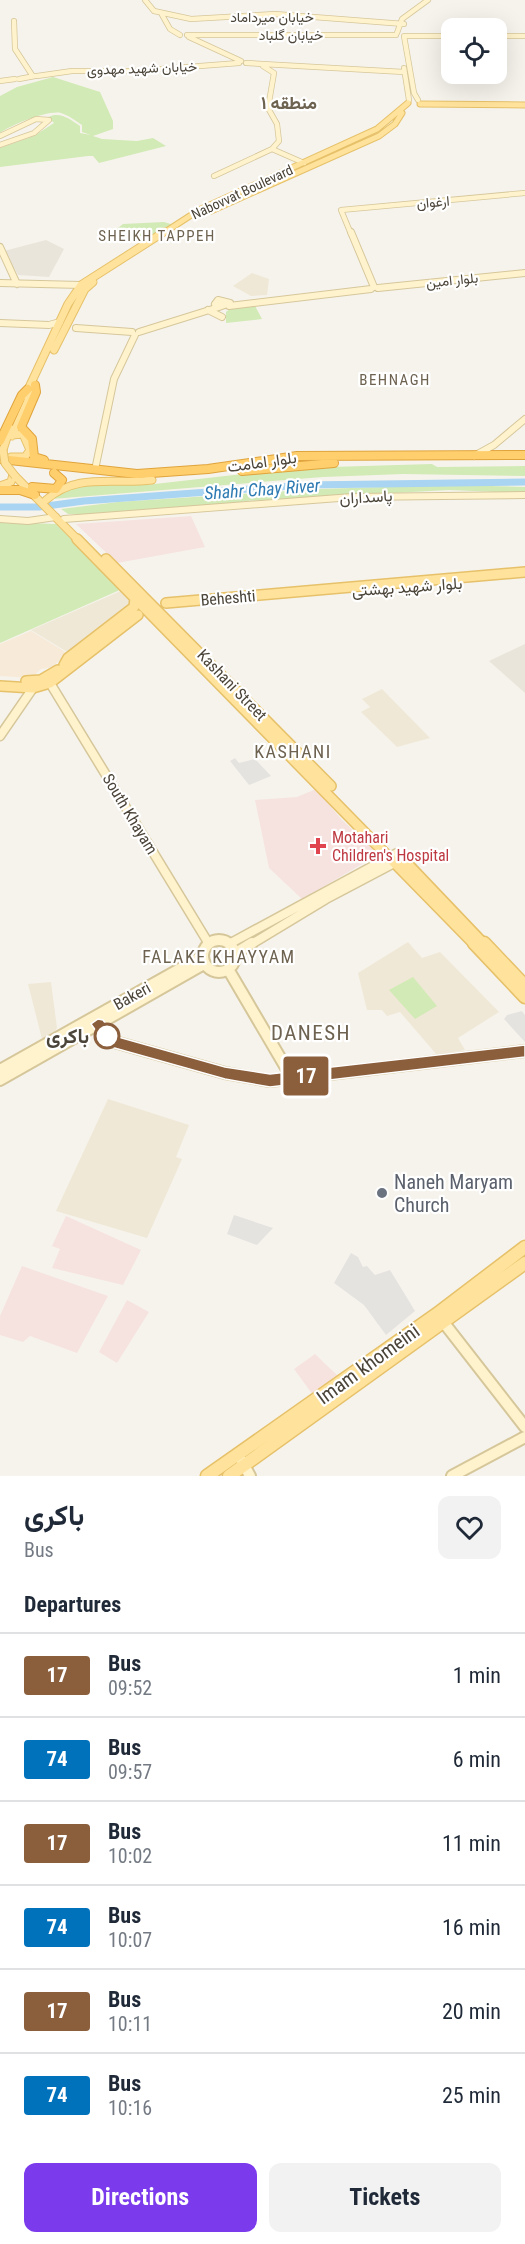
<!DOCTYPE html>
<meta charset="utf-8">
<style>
:root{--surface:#fff;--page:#f2f2f3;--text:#1f2937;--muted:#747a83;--line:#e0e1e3;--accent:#7c3aed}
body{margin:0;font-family:"Roboto Condensed",Vazirmatn,sans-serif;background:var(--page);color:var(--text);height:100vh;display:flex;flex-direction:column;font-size:22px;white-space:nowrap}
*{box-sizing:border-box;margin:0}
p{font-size:20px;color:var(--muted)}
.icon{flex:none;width:33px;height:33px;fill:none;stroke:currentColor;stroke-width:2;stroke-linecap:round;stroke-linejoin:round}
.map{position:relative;height:1476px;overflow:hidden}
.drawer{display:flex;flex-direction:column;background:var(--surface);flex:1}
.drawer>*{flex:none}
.badge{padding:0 12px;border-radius:4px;font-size:21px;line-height:39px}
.tools{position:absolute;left:441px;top:18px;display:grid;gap:12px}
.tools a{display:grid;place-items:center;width:66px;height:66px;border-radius:12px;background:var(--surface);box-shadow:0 6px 24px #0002;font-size:30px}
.map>.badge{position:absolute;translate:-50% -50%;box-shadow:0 0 0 3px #fff}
h2{padding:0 24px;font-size:22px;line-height:54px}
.round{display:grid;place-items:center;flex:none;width:63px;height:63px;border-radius:12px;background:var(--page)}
.headline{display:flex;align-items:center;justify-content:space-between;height:102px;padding:0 24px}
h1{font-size:28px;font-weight:700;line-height:45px}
.action{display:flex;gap:12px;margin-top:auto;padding:12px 24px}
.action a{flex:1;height:69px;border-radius:12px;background:var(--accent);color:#fff;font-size:24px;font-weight:700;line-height:69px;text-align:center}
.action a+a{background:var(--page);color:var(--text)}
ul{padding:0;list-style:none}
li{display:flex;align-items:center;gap:18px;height:84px;padding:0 24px;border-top:2px solid var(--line)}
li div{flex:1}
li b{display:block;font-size:22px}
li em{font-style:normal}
li .badge{min-width:66px;font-weight:700;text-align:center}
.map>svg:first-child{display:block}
.residential{fill:#eae5da}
.commercial{fill:#f7ead8}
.education{fill:#efe8d6}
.medical{fill:#f6e3e0}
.green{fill:#d2eab5}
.parking{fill:#e5e3e0}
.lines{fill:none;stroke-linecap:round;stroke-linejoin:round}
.river{stroke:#a9d4f2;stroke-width:7}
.secondary-far3-casing{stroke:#d6c79b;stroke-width:6}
.secondary-far2-casing{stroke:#d6c79b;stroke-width:8}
.secondary-far1-casing{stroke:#d6c79b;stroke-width:11}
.secondary-casing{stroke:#d6c79b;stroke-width:14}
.primary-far3-casing{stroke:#e6c16a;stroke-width:7}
.primary-far2-casing{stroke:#e6c16a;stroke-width:9}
.primary-far1-casing{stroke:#e6c16a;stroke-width:12}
.primary-casing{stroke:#e6c16a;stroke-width:15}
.highway-casing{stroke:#e0a43c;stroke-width:10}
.secondary-far3{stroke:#fff3cd;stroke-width:4.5}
.secondary-far2{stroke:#fff3cd;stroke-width:6}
.secondary-far1{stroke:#fff3cd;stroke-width:8}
.secondary{stroke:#fff3cd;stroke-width:10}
.primary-far3{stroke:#ffe39c;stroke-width:5}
.primary-far2{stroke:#ffe39c;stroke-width:7}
.primary-far1{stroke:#ffe39c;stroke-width:9}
.primary{stroke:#ffe39c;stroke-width:12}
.highway{stroke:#ffcf6e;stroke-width:8}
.primary-bridge-casing{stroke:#e6c16a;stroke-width:9;stroke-linecap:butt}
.primary-bridge{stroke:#ffe39c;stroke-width:7}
.line{fill:#8b5e3c;stroke:#fff;stroke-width:1.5}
.health-dot{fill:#e0444e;stroke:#fff;stroke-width:2}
.stop-dot{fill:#fff;stroke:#8b5e3c;stroke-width:3}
.worship-dot{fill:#6b7280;stroke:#fff;stroke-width:2}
.labels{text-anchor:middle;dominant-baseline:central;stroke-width:4.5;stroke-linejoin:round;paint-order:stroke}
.far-street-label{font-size:14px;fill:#4b4439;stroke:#fff}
.far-neighbourhood-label{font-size:15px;letter-spacing:1.5px;fill:#6e6250;stroke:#fff}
.street-label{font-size:16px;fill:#4b4439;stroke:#fff}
.health-label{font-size:16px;fill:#be3a42;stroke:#fff;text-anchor:start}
.far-district-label{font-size:18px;font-weight:bold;fill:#6e6250;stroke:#fff}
.water-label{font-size:18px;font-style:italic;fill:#2e7ab2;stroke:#fff}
.neighbourhood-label{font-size:18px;letter-spacing:1.5px;fill:#6e6250;stroke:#fff}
.near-stop-label{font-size:20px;font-weight:bold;fill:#4b4439;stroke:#fff;text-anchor:end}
.near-worship-label{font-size:20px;fill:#5b616d;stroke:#fff;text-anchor:start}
.near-street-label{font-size:20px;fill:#4b4439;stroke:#fff}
.near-neighbourhood-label{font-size:21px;letter-spacing:1.5px;fill:#6e6250;stroke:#fff}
</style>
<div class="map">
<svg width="525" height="1476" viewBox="0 0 525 1476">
<rect width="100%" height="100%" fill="#f6f3ec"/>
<path class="residential" d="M 46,240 L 64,249 L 49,277 L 18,275 L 4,251 Z
M 525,644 L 525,693 L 489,661 Z"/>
<path class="commercial" d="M 31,631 L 67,653 L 52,667 L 41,669 L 31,678 L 0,676 L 0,644 Z"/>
<path class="education" d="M 252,273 L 269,279 L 267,295 L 251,296 L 233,286 Z
M 123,590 L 132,600 L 129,606 L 69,653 L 31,630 Z
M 382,689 L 430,738 L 397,747 L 361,712 L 370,707 L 362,699 Z
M 408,942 L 422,958 L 440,952 L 499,1012 L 458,1038 L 465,1050 L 437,1055 L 400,1012 L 387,1016 L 382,1010 L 367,1010 L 358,973 Z
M 51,982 L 57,1028 L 54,1033 L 42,1039 L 28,984 Z
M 108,1099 L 189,1125 L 176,1157 L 182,1159 L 147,1238 L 56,1211 Z"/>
<path class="medical" d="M 191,516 L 205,547 L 117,563 L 76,524 Z
M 316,789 L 342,820 L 373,849 L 369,860 L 302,899 L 269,868 L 255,800 L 297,797 Z
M 66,1216 L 141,1250 L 123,1285 L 52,1268 L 60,1249 L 52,1246 Z
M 22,1266 L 108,1296 L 77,1353 L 30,1336 L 23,1342 L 0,1335 L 0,1316 Z
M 127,1300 L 149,1312 L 117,1363 L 99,1352 Z
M 315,1354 L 338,1376 L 313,1395 L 294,1369 Z"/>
<path class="green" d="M 53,77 L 100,92 L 113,121 L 113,129 L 93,136 L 102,139 L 137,141 L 153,138 L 166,146 L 99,163 L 93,156 L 88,156 L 0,167 L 0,148 L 34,136 L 54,123 L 48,117 C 60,111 70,119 80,126 L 80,133 L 91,135 L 82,132 L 82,125 C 76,121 68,115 61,113 C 47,110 11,125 0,133 L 0,96 L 17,87 Z
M 164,222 L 174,225 L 154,238 L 113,232 L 123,224 Z
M 254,304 L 262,319 L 226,323 L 226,312 L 231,308 Z
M 432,464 L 437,467 L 525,466 L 525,476 L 403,474 L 323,477 L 52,499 L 81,482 L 146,485 L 297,468 Z
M 449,485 L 525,487 L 525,493 L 449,490 L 244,501 L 237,504 L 96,514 L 68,514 L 61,509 L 118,502 L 319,489 Z
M 0,522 L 56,524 L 122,589 L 0,643 Z
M 413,977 L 437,1006 L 415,1019 L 389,990 Z"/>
<path class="parking" d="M 235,758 L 239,763 L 255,759 L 271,776 L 249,785 L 230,761 Z
M 522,1011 L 525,1015 L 525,1042 L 504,1019 L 507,1015 Z
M 234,1215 L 273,1228 L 257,1245 L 227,1234 Z
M 351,1253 L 358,1257 L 363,1267 L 367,1266 L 375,1275 L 390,1270 L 415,1311 L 386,1335 L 364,1305 L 334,1283 Z"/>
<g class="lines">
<path class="river" d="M 0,507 L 39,507 L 84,501 L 305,485 L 525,482"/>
<g class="secondary-far3-casing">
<path id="secondary-far3" d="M 145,0 L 154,11 L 191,19 L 275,14 L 404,24
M 161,13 L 170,29 L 180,35
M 14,21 L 15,49 L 32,75
M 397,33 L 402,19 L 428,0
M 187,35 L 396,35
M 404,36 L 414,93 L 418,100
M 405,36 L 452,36
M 496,36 L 525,36
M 189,37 L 241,61
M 246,63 L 404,72
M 263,66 L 274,73 L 268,108 L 277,124 L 279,141 L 272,149 L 304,163
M 404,68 L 409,100
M 37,76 L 72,71 L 135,71 L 239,63
M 19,79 L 35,76
M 0,81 L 15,79
M 0,136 L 36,119 L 49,120 L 34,133 L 0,145
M 214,176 L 272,149
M 351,234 L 341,210 L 525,193"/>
</g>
<g class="secondary-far2-casing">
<path id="secondary-far2" d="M 351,232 L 374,287
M 0,247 L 17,284
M 0,283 L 81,285
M 378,288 L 525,273
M 218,300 L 230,303 L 219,307 L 215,304 Z
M 229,306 L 371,289
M 208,310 L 222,317
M 0,323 L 49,325 L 60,322
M 76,328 L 132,332
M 139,332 L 219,307
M 474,456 L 494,445 L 525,419
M 96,465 L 114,379 L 135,335
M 0,519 L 28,521 L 56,517
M 64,519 L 352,497 L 525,495"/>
</g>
<g class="secondary-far1-casing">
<path id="secondary-far1" d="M 50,683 L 209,944
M 0,736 L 33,688
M 229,944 L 397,853
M 250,945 L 326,899 L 400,860"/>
</g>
<g class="secondary-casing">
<path id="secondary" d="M203 956a16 16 0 1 1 32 0a16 16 0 1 1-32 0Z
M 236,953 L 252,943
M 228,969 L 292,1078
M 98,1025 L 111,1041 L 225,1073 L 270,1081 L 525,1051
M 0,1070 L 201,957
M 0,1080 L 204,964
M 441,1319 L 525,1427
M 242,1461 L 250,1476
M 452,1476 L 525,1437"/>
</g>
<g class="primary-far3-casing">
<path id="primary-far3" d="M 420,104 L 525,105
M 211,211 L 379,136 L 395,124 L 402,113
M 162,234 L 199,210 L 377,129 L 408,103"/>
</g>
<g class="primary-far2-casing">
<path id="primary-far2" d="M 54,350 L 85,289 L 93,282
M 25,396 L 68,304 L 81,285 L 164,232
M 12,436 L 31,394
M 3,450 L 10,428
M 11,457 L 25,457 L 30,450 L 23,434 L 12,435
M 15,476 L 79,541
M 0,486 L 11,482 L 13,474
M 46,500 C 77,472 114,485 152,480"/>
</g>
<g class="primary-far1-casing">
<path id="primary-far1" d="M 77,539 L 475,945
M 106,559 L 331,786
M 166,603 L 525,572
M 64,665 L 68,658 L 134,607 L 135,598
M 26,681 L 41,680 L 58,670
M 0,686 L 33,688 L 50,683 L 138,615
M 404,860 L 485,945"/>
</g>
<g class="primary-casing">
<path id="primary" d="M 474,943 L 525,997
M 484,943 L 525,986
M 207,1476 L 437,1314 L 525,1247
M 229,1476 L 525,1263"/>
</g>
<g class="highway-casing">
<path id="highway" d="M 35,385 L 36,392 L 21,427 L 32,439 L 34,457 L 44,460
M 0,441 L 22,395 L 28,389
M 0,459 L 137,474 L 208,469 L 297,456 L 525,455
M 242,471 L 334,463
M 32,487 L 56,489 L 62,480 L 54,473
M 0,490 L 20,490 L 35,495"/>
</g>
<use href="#secondary-far3" class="secondary-far3"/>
<use href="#secondary-far2" class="secondary-far2"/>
<use href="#secondary-far1" class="secondary-far1"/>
<use href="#secondary" class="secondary"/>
<use href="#primary-far3" class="primary-far3"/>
<use href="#primary-far2" class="primary-far2"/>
<use href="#primary-far1" class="primary-far1"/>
<use href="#primary" class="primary"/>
<use href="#highway" class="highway"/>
<g class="primary-bridge-casing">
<path id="primary-bridge" d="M 3,450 L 5,463 L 15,476"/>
</g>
<use href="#primary-bridge" class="primary-bridge"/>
</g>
<path class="line" d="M 98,1019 L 103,1020 L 115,1036 L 225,1067 L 270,1074 L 525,1045 L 525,1057 L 270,1087 L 225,1079 L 111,1047 L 106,1045 L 91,1024 Z"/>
<path class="health-dot" d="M315 837h6v6h6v6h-6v6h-6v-6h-6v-6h6z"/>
<circle class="stop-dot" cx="107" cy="1036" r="12"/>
<circle class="worship-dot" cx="382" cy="1193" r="6"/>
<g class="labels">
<g class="far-street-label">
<text x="272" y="17">خیابان میرداماد</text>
<text x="291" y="35">خیابان گلباد</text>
<text transform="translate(142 68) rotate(-2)">خیابان شهید مهدوی</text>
<text transform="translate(242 192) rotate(-25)">Nabovvat Boulevard</text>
<text transform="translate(433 202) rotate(-5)">ارغوان</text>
<text transform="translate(452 280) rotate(-6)">بلوار امین</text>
</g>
<g class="far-neighbourhood-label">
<text x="157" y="236">SHEIKH TAPPEH</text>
<text x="395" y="380">BEHNAGH</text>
</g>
<g class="street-label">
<text transform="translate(262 462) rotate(-8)">بلوار امامت</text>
<text transform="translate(366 497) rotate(-3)">پاسداران</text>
<text transform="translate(407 587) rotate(-4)">بلوار شهید بهشتی</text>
<text transform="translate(228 598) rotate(-5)">Beheshti</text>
<text transform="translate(232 685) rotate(46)">Kashani Street</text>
<text transform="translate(130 814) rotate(59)">South Khayam</text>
<text transform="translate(132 996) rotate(-29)">Bakeri</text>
</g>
<g class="health-label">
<text x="332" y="837">Motahari<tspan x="332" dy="18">Children's Hospital</tspan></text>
</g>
<g class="far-district-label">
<text x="289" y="102">منطقه ۱</text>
</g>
<g class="water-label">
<text transform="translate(262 489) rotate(-4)">Shahr Chay River</text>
</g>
<g class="neighbourhood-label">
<text x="293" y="751">KASHANI</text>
<text x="219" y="956">FALAKE KHAYYAM</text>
</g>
<g class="near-stop-label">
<text x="89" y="1036">باکری</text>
</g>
<g class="near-worship-label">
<text x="394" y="1182">Naneh Maryam<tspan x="394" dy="23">Church</tspan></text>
</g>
<g class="near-street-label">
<text transform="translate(368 1364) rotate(-36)">Imam khomeini</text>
</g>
<g class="near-neighbourhood-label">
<text x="311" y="1033">DANESH</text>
</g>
</g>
</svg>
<div class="tools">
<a><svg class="icon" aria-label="locate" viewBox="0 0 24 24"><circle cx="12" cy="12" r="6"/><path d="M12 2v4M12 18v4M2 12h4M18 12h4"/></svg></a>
</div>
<b class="badge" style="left:306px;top:1076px;background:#8b5e3c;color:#fff">17</b>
</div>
<section class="drawer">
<div class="headline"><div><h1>باکری</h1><p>Bus</p></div><a class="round"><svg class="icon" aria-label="heart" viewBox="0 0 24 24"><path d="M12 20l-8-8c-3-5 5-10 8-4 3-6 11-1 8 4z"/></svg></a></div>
<h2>Departures</h2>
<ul>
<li><span class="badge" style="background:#8b5e3c;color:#fff">17</span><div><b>Bus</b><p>09:52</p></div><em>1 min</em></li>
<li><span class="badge" style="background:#0072bc;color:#fff">74</span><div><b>Bus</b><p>09:57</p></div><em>6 min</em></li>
<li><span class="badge" style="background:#8b5e3c;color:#fff">17</span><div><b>Bus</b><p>10:02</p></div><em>11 min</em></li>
<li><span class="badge" style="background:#0072bc;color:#fff">74</span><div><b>Bus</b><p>10:07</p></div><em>16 min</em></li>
<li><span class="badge" style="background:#8b5e3c;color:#fff">17</span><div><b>Bus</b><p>10:11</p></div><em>20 min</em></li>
<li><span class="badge" style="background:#0072bc;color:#fff">74</span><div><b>Bus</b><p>10:16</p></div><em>25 min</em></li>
</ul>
<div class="action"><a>Directions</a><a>Tickets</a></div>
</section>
